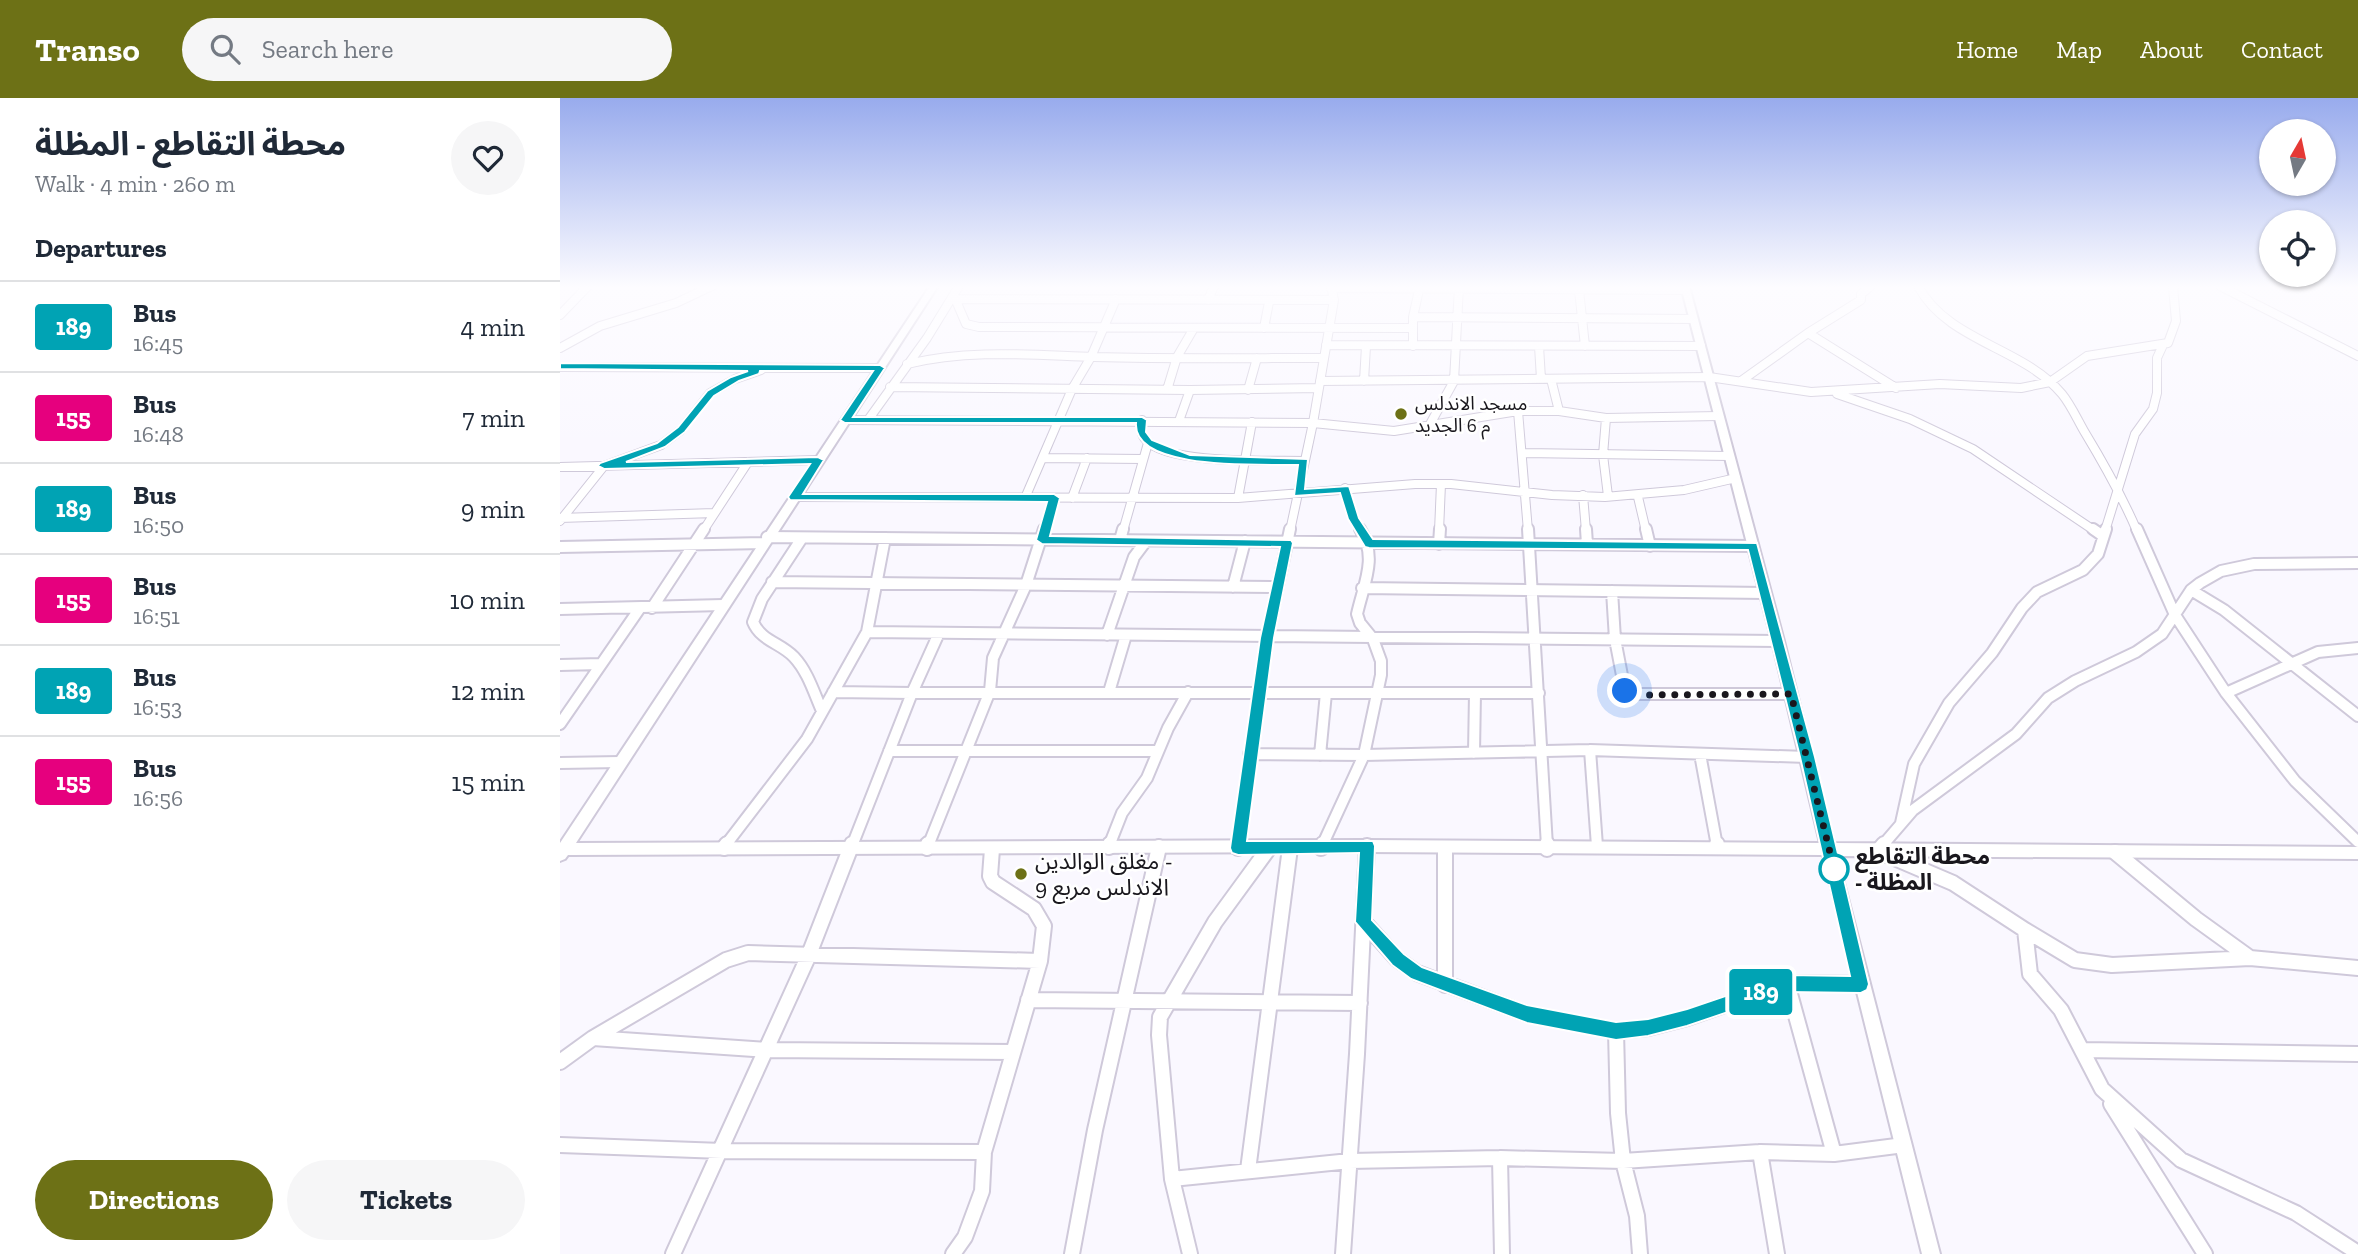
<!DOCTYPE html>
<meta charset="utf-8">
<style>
:root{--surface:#fff;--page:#f6f6f7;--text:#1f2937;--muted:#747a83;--line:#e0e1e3;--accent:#6d7116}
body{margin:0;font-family:"Zilla Slab","Noto Sans Arabic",serif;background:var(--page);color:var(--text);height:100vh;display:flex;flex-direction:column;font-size:26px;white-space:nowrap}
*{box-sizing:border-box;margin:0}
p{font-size:23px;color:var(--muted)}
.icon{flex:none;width:38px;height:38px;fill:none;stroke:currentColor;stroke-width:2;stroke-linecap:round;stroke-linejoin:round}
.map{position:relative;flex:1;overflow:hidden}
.panel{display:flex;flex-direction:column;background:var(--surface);width:560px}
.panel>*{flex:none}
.badge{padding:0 14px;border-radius:5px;font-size:24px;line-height:46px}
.needle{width:46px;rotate:9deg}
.tools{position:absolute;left:1699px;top:21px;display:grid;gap:14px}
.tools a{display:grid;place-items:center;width:77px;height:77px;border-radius:50%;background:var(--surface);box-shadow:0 2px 5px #0004;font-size:35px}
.you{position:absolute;width:35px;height:35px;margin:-18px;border:5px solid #fff;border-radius:50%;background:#1a73e8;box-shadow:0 0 0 10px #1a73e833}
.map>.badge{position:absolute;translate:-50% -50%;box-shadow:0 0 0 4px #fff}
h2{padding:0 35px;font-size:26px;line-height:63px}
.round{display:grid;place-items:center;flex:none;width:74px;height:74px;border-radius:37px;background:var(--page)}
.overview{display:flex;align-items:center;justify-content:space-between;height:119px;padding:0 35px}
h1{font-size:33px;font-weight:700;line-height:52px}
.cta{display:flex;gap:14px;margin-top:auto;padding:14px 35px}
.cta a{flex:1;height:80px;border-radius:42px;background:var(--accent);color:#fff;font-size:28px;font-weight:700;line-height:80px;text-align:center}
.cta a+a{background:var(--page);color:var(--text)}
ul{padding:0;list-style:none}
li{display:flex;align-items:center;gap:21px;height:91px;padding:0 35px;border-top:2px solid var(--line)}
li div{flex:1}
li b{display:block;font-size:26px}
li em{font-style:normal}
li .badge{min-width:77px;font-weight:700;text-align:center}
header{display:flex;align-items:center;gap:42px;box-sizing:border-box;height:98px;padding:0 35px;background:var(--accent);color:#fff}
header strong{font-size:33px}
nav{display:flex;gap:38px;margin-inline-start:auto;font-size:24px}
.search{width:490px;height:63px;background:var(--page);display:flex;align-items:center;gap:18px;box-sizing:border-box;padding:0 24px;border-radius:38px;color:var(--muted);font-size:26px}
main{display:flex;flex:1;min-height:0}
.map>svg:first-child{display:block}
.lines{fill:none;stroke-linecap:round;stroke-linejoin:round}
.minor-far2-casing{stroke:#cfc9da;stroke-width:10}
.minor-far1-casing{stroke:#cfc9da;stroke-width:14}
.minor-casing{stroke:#cfc9da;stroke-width:18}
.tertiary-casing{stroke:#cfc9da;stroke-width:4}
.minor-far2{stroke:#fff;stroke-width:8}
.minor-far1{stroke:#fff;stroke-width:10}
.minor{stroke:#fff;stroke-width:14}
.tertiary{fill:#fff;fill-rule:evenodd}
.line{fill:#00a3b4;stroke:#fff;stroke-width:2;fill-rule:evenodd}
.walk{stroke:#19171d;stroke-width:7;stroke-dasharray:0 12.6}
.poi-dot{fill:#6d7116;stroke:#fff;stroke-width:2.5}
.stop-dot{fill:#fff;stroke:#00a3b4;stroke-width:3.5}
.labels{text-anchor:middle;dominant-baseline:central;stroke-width:5;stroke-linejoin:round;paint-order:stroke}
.far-poi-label{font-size:19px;fill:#19171d;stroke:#fff;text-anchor:start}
.stop-label{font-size:23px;font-weight:bold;fill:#19171d;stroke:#fff;text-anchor:start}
.poi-label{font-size:23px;fill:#19171d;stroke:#fff;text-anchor:start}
</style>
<header>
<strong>Transo</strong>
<div class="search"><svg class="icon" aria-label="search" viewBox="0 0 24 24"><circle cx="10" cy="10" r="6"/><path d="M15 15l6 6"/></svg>Search here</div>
<nav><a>Home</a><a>Map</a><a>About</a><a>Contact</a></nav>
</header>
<main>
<section class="panel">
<div class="overview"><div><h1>محطة التقاطع - المظلة</h1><p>Walk · 4 min · 260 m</p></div><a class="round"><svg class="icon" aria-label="heart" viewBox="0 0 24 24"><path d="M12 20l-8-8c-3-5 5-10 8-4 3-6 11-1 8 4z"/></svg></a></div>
<h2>Departures</h2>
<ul>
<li><span class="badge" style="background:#00a3b4;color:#fff">189</span><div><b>Bus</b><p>16:45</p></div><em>4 min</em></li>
<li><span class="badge" style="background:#e6007e;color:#fff">155</span><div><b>Bus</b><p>16:48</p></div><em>7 min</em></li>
<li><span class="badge" style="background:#00a3b4;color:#fff">189</span><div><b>Bus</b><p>16:50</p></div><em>9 min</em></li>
<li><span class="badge" style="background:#e6007e;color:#fff">155</span><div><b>Bus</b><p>16:51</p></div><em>10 min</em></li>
<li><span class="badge" style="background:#00a3b4;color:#fff">189</span><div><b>Bus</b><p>16:53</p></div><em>12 min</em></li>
<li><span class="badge" style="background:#e6007e;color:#fff">155</span><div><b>Bus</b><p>16:56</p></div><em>15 min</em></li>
</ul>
<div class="cta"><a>Directions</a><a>Tickets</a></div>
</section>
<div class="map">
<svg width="1798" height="1156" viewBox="0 0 1798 1156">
<rect width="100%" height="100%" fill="#faf8ff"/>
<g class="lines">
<g class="minor-far2-casing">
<path id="minor-far2" d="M 1358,188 C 1388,244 1463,249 1502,296 C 1511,307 1517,321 1524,333 C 1544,366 1562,398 1577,433
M 1660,188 L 1798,258
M 771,190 L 1126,192
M 1019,192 L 1025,248
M 394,198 L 406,226 L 419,229 L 853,230
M 395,201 L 774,202
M 648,202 L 654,188
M 0,217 L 28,188
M 853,219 L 1133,221
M 704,230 L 709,204
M 1248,235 L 1336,290
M 766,247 L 1141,248
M 853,248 L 853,219 L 859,192
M 979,248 L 981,281
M 0,250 L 40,228 L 116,205 L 152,188
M 347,266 C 410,251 470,257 534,259 C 610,261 687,260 764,260
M 0,269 L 320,270
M 991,281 L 999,313
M 760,283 L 1149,279 L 1251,294 L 1380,286 L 1461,290 L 1490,284 L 1527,258 L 1608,245 L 1616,223 L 1613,188
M 804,283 L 806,248
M 1181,283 L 1248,235 L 1301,202 L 1301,196 L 1311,188
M 330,289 L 630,292 L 758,290
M 607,292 L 617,259 L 634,230
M 688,292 L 697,260
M 1277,296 L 1350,321 L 1413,351 L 1535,433
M 958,313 L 968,433
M 1046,320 L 1043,357 L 1048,398
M 285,322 L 753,325 L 834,333 L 958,313 L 999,313 L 1046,320 L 1159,318
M 308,322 L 367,240 L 399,188
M 582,322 C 581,330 580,336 586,342 C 608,367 711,362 745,363
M 619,323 L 630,292
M 869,328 L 894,283 L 899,188
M 962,355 L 1169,358
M 483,360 L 583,361
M 0,369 L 259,362
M 785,390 L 793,420 L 801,433
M 1023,397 L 1026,433
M 234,399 L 678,400 L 855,386 L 891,386 L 992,397 L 1045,399 L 1124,392 L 1176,380
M 1078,399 L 1086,433
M 465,400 L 512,291 L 531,259 L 556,201
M 512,400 L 527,360
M 678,400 L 692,324
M 0,420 L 154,415
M 0,423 L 44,368 L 101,347 L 121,332 L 150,295 L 175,281 L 201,272
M 143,433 L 188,364
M 483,433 L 494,400
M 563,433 L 588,345
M 730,433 L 753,325 L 774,202 L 771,188
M 879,433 L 881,386
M 1545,433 L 1575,336 L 1593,311 L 1597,295 L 1597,260 L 1603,247"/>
</g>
<g class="minor-far1-casing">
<path id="minor-far1" d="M 968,431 L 987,748
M 1026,431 L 1027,446
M 1086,431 L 1090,448
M 1533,431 L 1543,438
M 1577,431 L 1615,517 L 1666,595 L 1735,683 L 1798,744
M 207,439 L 1193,448
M 242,440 L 202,501 L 193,524 C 201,543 221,545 234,559 C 248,574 254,595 262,613
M 560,442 L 563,431
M 879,446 L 880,431
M 0,449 L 204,445
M 212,484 L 717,489
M 673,489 L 685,443
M 802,490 L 1205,495
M 1631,492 L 1664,512 L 1798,618
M 1052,493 L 1055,541 L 1065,593 L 1071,596 L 1231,596
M 92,510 L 144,431
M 0,511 L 163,507
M 307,534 L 1218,543
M 547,537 L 574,459 L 586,443
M 0,567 L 41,566
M 273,594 L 352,595 L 379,535
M 549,594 L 566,537
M 1666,595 L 1758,554 L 1798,550
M 0,626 L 80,510
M 1030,652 L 1037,748
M 329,653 L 598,653
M 914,655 L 915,595
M 689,656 L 804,657 L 1030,652 L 1247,659
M 1140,656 L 1157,748
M 760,657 L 766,595
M 0,665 L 60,664
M 1341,725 L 1354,666 L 1389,605 L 1432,555 L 1462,510 L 1477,494 L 1523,472 L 1538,456 L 1546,431
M 165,748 L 247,641 L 307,534 L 325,440
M 292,748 L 352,595 L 979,595
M 368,748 L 430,593 L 433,560 L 466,487 L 484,431
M 549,748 L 562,715 L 587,680 L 608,630 L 628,594
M 678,748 L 707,540 L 730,431
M 762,748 L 804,657 L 821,577 L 821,563 L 813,541 L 800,525 L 797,516 C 804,485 818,459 800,431
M 1322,748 L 1353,712 L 1456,636 L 1488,600 L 1515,583 L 1576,554 L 1602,536 L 1631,492 L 1640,485 L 1661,473 L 1694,466 L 1798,465"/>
</g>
<g class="minor-casing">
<path id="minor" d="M 987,746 L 987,751
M 1157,746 L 1157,749
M 1324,746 L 1318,753 L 1393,785 L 1465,832 L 1470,876 L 1501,912 L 1542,991 L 1621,1062 L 1736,1115 L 1798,1155
M 549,749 L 550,746
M 164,750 L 167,746
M 367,750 L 368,746
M 678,750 L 678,746
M 761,750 L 763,746
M 885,750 L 885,887
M 1555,754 L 1636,821 L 1690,860 L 1798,870
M 804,824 L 837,861 L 857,875 L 967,916 L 1056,933 L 1088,930 L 1127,920 L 1227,885 L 1301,886
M 1465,832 L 1515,862 L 1552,867 L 1690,860
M 1227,885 L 1274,1056
M 468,902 L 800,905
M 1056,933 L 1058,1015 L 1063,1063 L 1077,1118 L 1080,1156
M 33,940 L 208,952 L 453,954
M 1522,952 L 1798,956
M 0,964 L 33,940 L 166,862 L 188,855 L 480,863
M 1551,1006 L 1645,1156
M 0,1047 L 162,1053 L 424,1054
M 1200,1054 L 1217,1156
M 940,1060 L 942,1156
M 688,1072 L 730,750
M 612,1081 L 790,1063 L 940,1060 L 1063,1063 L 1200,1054 L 1274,1056 L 1344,1047
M 113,1156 L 248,859 L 292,746
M 393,1156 L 405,1139 L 422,1093 L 424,1054 L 480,863 L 484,828 L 474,811 L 433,784 L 430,778 L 432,751
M 512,1156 L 535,1032 L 599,749
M 630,1156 L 612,1081 L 599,937 L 600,919 L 655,824 L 709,750
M 783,1156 L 797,956 L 807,748"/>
</g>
<g class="tertiary-casing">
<path id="tertiary" d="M 370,188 L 378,188 L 16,745 L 807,742 L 1260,745 L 1212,543 L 1121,188 L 1129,188 L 1224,543 L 1274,745 L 1798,749 L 1798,761 L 1277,758 L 1380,1156 L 1362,1156 L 1263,757 L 807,754 L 8,757 L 5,761 L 0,763 L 0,745 Z"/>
</g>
<use href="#minor-far2" class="minor-far2"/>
<use href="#minor-far1" class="minor-far1"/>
<use href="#minor" class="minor"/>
<use href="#tertiary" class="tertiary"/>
</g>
<linearGradient id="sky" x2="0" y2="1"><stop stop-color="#98abed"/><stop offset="0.54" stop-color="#fdfcff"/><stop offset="1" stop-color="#fdfcff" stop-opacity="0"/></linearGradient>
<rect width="1798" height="350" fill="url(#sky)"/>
<path class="line" d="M 0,265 L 320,267 L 325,270 L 293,319 L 582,319 L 587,322 L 586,334 L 592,342 L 630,357 L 748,361 L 745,391 L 789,388 L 799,420 L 813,441 L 1197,445 L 1255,659 L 1309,886 L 1307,892 L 1301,895 L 1227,894 L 1127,928 L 1088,938 L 1056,942 L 967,925 L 851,881 L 832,867 L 795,824 L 799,755 L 678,757 L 672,755 L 670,750 L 700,540 L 720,449 L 482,446 L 476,442 L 487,404 L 230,402 L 228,399 L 250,366 L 44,371 L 38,368 L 40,365 L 97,345 L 118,329 L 147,293 L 171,279 L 188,273 L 0,271 ZM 200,273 L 313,273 L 280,322 L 285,325 L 576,325 C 572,374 705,366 738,367 L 734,398 L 780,395 L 788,421 L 805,449 L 809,450 L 1188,452 L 1240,659 L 1290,878 L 1227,877 L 1127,911 L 1088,921 L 1056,924 L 967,907 L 862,869 L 844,856 L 812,822 L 815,748 L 813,743 L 687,743 L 714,540 L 733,445 L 731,442 L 490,438 L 500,400 L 494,396 L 243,396 L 264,362 L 258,359 L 66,364 L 105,349 L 125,334 L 154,298 L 179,283 L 199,276 Z"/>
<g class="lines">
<path class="walk" d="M 1065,593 L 1078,597 L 1231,596 L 1276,779 L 1274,771"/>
</g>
<g class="poi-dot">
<circle cx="841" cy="316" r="7"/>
<circle cx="461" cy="776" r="7"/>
</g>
<circle class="stop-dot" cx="1274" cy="771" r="14"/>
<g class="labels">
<g class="far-poi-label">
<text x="855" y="305">مسجد الاندلس<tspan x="855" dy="22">م 6 الجديد</tspan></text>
</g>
<g class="stop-label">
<text x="1295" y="758">محطة التقاطع<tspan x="1295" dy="26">- المظلة</tspan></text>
</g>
<g class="poi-label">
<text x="475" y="763">مغلق الوالدين -<tspan x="475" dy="26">الاندلس مربع 9</tspan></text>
</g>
</g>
</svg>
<div class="tools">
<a><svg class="needle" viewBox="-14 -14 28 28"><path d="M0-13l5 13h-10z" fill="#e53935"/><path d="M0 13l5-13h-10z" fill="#747a83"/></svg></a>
<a><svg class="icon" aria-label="locate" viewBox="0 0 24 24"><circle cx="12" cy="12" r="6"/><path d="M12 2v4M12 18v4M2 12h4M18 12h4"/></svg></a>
</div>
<div class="you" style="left:1065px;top:593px"></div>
<b class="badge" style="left:1201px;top:894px;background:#00a3b4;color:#fff">189</b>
</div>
</main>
